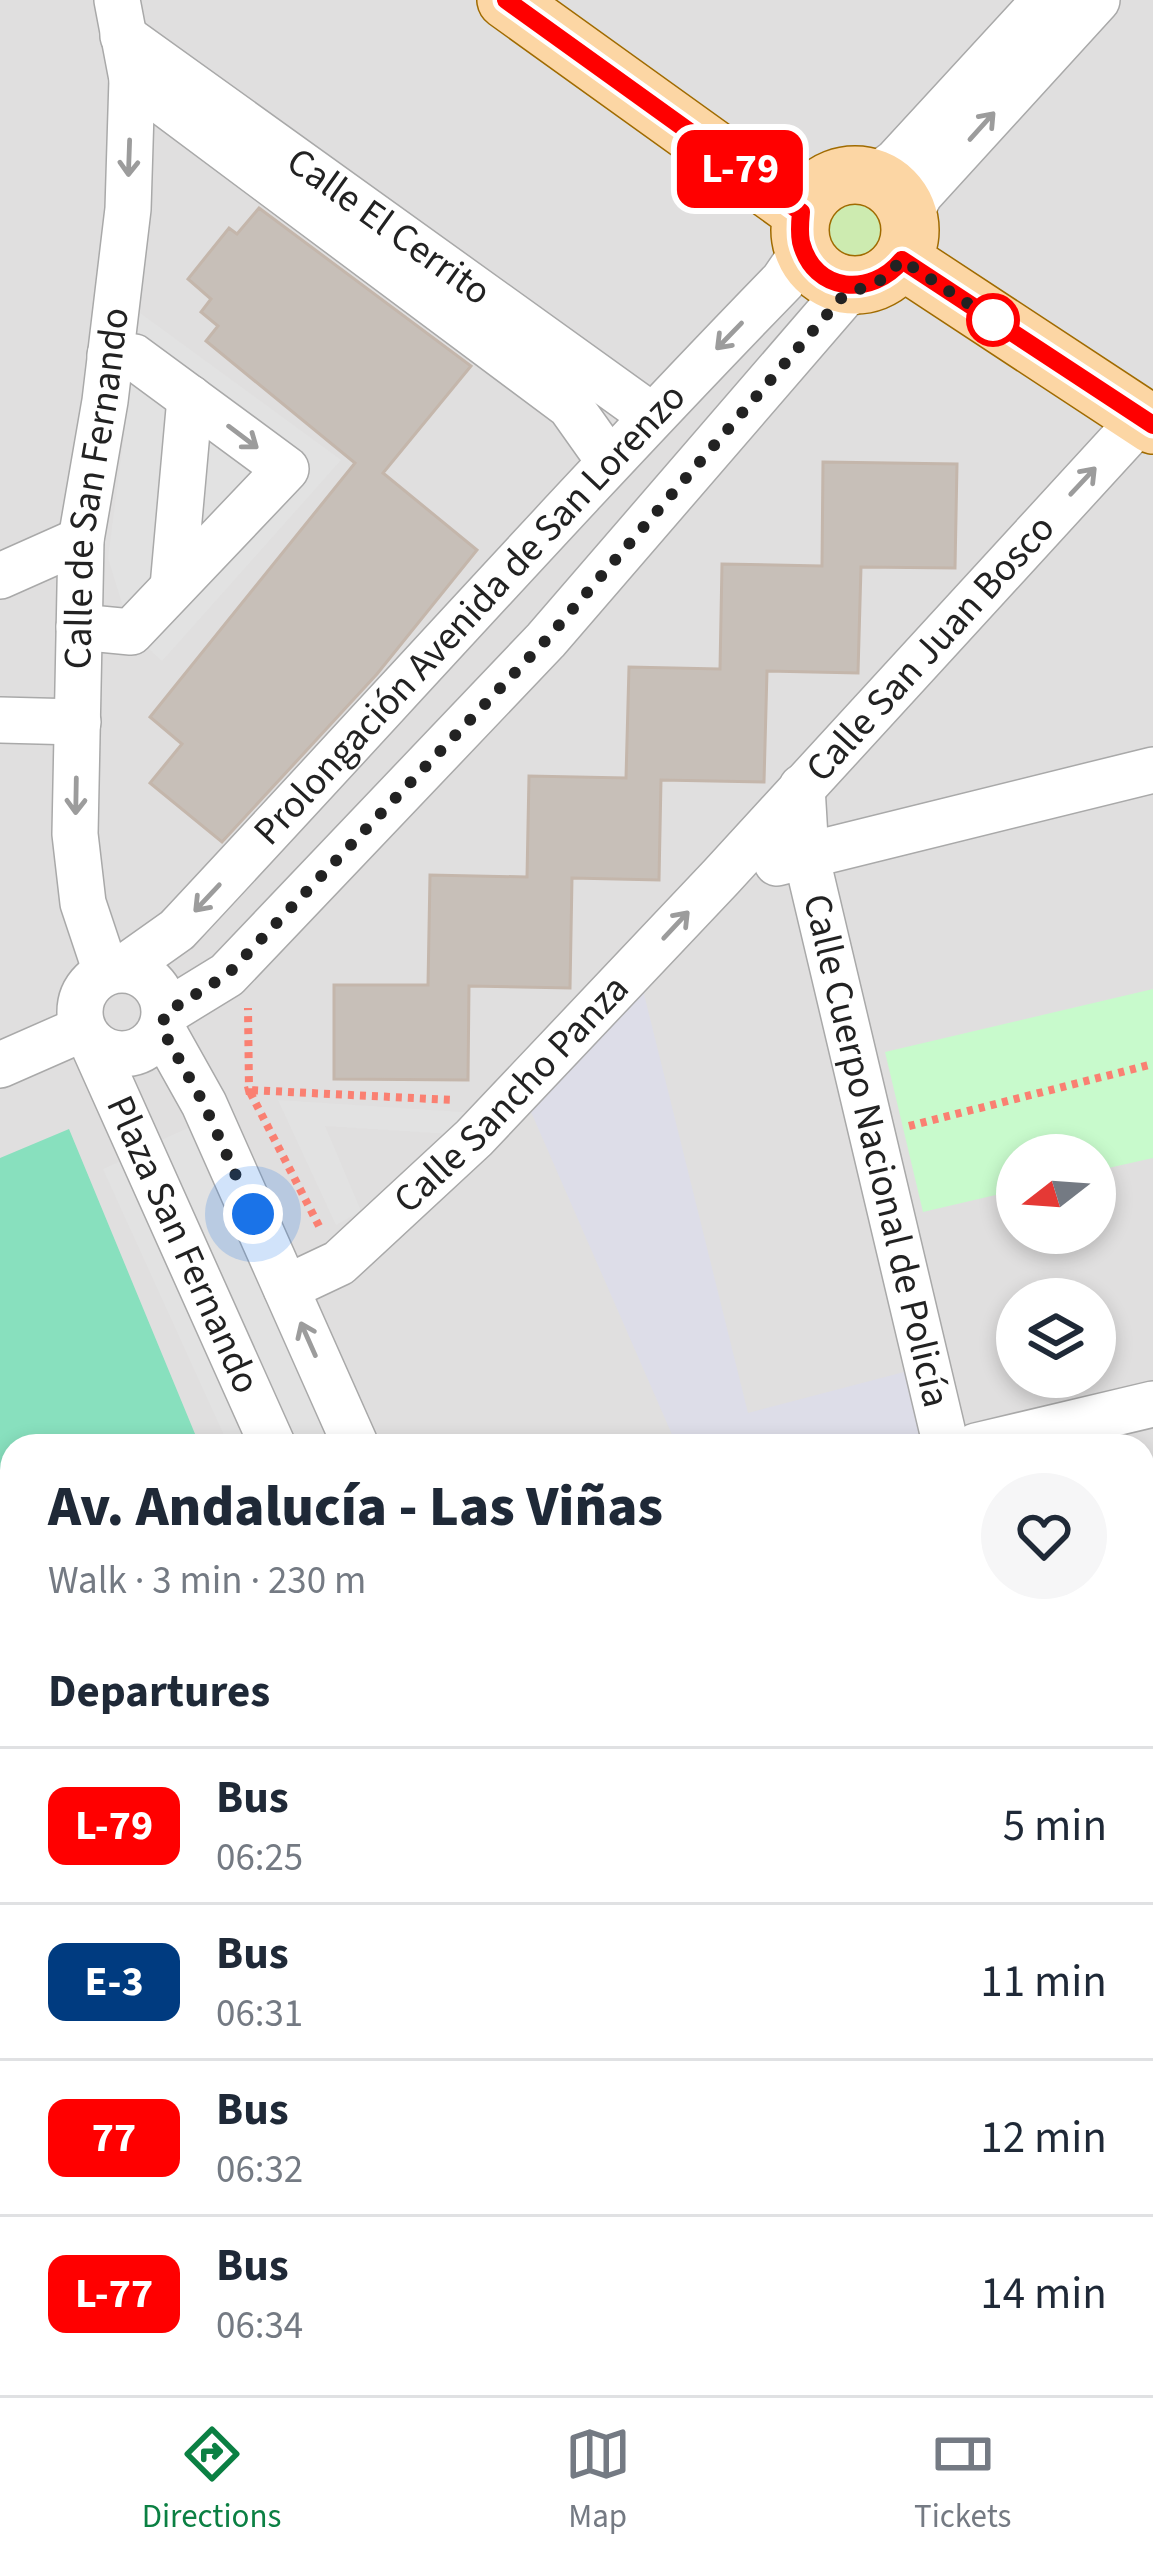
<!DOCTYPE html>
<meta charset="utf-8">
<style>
:root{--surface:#fff;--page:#f6f6f7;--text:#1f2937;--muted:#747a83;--line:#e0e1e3;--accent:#0b8043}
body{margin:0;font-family:"Source Sans 3",sans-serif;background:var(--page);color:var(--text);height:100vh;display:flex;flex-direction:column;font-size:45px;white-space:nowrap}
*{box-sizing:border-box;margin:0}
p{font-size:39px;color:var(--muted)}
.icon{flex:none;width:66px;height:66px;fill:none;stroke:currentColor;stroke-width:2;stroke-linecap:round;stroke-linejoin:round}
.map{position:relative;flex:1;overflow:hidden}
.drawer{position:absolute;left:0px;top:1434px;width:1155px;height:963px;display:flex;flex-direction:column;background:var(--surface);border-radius:36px 36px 0 0;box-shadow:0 6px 18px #0003}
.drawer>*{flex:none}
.badge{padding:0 24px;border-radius:18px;font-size:42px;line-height:78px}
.needle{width:78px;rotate:253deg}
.tools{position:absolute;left:996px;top:1134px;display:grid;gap:24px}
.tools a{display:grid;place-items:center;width:120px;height:120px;border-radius:50%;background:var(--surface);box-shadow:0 6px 18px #0003;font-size:60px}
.you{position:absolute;width:60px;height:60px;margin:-30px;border:9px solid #fff;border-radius:50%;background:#1a73e8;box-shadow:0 0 0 18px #1a73e833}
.map>.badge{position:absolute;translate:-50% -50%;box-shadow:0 0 0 6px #fff}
h2{padding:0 48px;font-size:45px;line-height:108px}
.round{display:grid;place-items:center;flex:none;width:126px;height:126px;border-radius:63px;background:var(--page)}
.summary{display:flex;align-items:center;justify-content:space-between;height:204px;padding:0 48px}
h1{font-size:57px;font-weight:800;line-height:90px}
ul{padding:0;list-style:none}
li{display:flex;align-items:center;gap:36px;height:156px;padding:0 48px;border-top:3px solid var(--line)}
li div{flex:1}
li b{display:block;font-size:45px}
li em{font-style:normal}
li .badge{min-width:132px;font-weight:700;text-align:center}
.tab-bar{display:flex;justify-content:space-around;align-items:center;height:168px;border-top:3px solid var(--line);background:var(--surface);font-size:33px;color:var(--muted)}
.tab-bar a{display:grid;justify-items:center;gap:6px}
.tab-bar .on{color:var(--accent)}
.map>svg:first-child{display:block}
.residential{fill:#e0dfdf;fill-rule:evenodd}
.education{fill:#ffffe5}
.grass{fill:#cdebb0}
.park{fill:#c8facc}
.pitch{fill:#88e0be}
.parking{fill:#e2e2e2}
.plaza{fill:#dddde8}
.building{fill:#c7bfb8;stroke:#c4b6ab;stroke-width:3}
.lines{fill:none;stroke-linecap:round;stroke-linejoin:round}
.minor-casing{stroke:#a9a9a9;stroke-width:48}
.major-casing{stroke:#a06b00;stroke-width:60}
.path{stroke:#fa8072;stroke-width:8;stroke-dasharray:6 6;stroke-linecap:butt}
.minor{stroke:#fff;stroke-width:45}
.major{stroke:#fcd6a4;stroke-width:57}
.oneway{stroke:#9c9c9c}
.line-casing{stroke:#fff;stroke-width:27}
.line{stroke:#f00;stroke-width:18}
.walk{stroke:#222;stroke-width:12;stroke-dasharray:0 21.6}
.stop-dot{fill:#fff;stroke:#f00;stroke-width:6}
.labels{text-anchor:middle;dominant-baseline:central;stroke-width:9;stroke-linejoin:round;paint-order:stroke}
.street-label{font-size:39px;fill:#222;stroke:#fff}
</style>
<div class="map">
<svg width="1153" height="2395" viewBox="0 0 1153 2395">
<rect width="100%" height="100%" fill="#f2efe9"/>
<path class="residential" d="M 0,0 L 1153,0 L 1153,2395 L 785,2395 L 772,2385 L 1143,2385 L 1143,1446 L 12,1446 L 12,2385 L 376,2385 L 359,2395 L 0,2395 ZM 1017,1155 L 1095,1155 L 1095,1233 L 1017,1233 ZM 1017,1299 L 1095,1299 L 1095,1377 L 1017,1377 Z"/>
<path class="education" d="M 12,1906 L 12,2385 L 227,2385 L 210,2395 L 0,2395 L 0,1911 Z"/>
<path class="grass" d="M826 230a29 29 0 1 1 58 0a29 29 0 1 1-58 0Z"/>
<path class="park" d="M 1153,989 L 1153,1158 L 1095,1171 L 1095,1155 L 1017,1155 L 1017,1190 L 923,1212 L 885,1052 Z"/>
<path class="pitch" d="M 69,1129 L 200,1446 L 12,1446 L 12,1821 L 0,1826 L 0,1158 Z"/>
<path class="parking" d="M 140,313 L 341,460 L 162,661 L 131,632 L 108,558 Z
M 278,1100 L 477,1113 L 451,1134 L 325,1126 L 361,1211 L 336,1225 Z
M 197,1124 L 342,1446 L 283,1446 L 148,1146 Z
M 132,1156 L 262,1446 L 229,1446 L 103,1169 Z"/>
<path class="plaza" d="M 637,966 L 748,1413 L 927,1366 L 946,1446 L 677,1446 L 521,1089 Z"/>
<path class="building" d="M 259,208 L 471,366 L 383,473 L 477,550 L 377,674 L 222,842 L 150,783 L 182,744 L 150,717 L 355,463 L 206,341 L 218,326 L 201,312 L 211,299 L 188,279 L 229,228 L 237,234 Z
M 823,462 L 957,464 L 955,568 L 861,567 L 858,673 L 767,671 L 764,782 L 661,780 L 659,880 L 572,878 L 570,988 L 469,986 L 468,1080 L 334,1079 L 334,985 L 428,985 L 430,875 L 527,877 L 529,776 L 626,778 L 629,667 L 720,669 L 722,564 L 822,566 Z"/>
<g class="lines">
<g class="minor-casing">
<g id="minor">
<path id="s1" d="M 123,36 L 652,416"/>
<path d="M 132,79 L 570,406 L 609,461"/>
<path d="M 868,177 L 881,173 L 896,162 L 1045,0"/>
<path d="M 909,216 L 920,194 L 1097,0"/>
<path d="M 0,576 L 81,540"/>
<path d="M 173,587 L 190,398"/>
<path d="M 79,627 L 131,632 L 286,469 L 134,357 L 110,355"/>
<path d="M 0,720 L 78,722"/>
<path id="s2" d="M 802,787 L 806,855 L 946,1446"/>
<path d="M 777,863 L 1153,770"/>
<path id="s3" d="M 122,969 L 177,930 C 379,714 577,493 783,281 L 796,262 L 802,246"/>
<circle cx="122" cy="1012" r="42"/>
<path id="s4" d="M 106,972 L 83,903 L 75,834 L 81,540 L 105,401 L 128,209 L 132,79 L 117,0"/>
<path d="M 165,1013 L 227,975 L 546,640 L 843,296 L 866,285"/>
<path d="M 162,1029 L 204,1104 L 356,1446"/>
<path id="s5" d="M 92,1042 L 273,1446"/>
<path d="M 0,1065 L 82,1029"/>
<path id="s6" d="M 286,1288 L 339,1263 L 474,1138 L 721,877 L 1142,418"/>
<path d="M 976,1446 L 1153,1404"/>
<path d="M 0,1864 L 12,1858"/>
<path d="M 1143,2256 L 1153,2298"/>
<path d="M 930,2385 L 937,2395"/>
<path d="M 335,2395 L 352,2385"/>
</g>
</g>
<g class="major-casing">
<path id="major" d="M 506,0 L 801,212
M800 230a55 55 0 1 1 110 0a55 55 0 1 1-110 0Z
M 902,260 L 1153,425
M 1132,2395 L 1153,2391"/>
</g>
<path class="path" d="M 245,1091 L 249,1090 L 248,1008
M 909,1126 L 1153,1064
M 319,1226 L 249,1090 L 453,1100
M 1143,1728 L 1153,1726
M 1143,2095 L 1153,2092
M 809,2395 L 818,2385"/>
<use href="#minor" class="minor"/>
<use href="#major" class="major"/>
</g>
<defs><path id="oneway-shaft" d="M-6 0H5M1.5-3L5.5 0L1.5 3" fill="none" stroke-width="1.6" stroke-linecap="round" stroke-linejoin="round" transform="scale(3)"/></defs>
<g class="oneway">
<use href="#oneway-shaft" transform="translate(982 126) rotate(-48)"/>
<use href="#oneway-shaft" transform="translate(129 158) rotate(92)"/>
<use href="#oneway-shaft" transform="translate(729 336) rotate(134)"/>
<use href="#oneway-shaft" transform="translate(243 437) rotate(37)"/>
<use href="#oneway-shaft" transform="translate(1083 481) rotate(-47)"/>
<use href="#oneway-shaft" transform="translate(76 796) rotate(91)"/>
<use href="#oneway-shaft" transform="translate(207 898) rotate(133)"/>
<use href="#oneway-shaft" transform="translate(676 925) rotate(-47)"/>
<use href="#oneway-shaft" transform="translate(308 1339) rotate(-114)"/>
</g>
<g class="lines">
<g class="line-casing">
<path id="line" d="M 506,0 L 801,212 C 800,222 799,232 801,242 C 814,294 872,297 902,260 L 1153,425"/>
</g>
<use href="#line" class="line"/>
<path class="walk" d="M 253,1214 L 204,1104 L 162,1029 L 165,1013 L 227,975 L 546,640 L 843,296 L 881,280 L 902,260 L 1002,326 L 993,320"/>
</g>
<circle class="stop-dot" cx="993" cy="320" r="24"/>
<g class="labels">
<g class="street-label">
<text stroke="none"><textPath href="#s1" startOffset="327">Calle El Cerrito</textPath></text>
<text stroke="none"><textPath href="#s4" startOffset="489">Calle de San Fernando</textPath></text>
<text stroke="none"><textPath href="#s3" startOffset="498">Prolongación Avenida de San Lorenzo</textPath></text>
<text stroke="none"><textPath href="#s6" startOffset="912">Calle San Juan Bosco</textPath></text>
<text stroke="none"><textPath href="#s6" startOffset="300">Calle Sancho Panza</textPath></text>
<text stroke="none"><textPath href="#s2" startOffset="372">Calle Cuerpo Nacional de Policía</textPath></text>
<text stroke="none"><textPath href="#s5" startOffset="222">Plaza San Fernando</textPath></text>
</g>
</g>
</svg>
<div class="tools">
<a><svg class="needle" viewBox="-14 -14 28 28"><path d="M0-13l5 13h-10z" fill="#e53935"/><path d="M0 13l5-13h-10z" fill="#747a83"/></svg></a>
<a><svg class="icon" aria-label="layers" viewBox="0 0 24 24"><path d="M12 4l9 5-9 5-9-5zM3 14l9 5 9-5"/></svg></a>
</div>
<div class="you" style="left:253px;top:1214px"></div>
<b class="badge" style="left:740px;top:169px;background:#f00;color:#fff">L-79</b>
<section class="drawer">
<div class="summary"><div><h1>Av. Andalucía - Las Viñas</h1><p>Walk · 3 min · 230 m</p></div><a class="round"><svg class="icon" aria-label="heart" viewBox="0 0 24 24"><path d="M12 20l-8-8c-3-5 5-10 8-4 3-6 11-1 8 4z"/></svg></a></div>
<h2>Departures</h2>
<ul>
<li><span class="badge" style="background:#f00;color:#fff">L-79</span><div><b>Bus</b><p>06:25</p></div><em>5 min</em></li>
<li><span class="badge" style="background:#003b80;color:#fff">E-3</span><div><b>Bus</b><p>06:31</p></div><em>11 min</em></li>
<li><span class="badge" style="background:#f00;color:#fff">77</span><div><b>Bus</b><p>06:32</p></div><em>12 min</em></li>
<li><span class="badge" style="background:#f00;color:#fff">L-77</span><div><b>Bus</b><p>06:34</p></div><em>14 min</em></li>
</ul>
</section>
</div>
<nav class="tab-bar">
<a class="on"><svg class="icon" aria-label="directions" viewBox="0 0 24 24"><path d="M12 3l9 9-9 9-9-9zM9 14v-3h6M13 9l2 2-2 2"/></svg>Directions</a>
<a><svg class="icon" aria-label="map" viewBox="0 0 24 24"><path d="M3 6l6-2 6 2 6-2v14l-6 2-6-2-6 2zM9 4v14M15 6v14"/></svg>Map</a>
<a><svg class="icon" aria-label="tickets" viewBox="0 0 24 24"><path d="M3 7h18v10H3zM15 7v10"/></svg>Tickets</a>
</nav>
